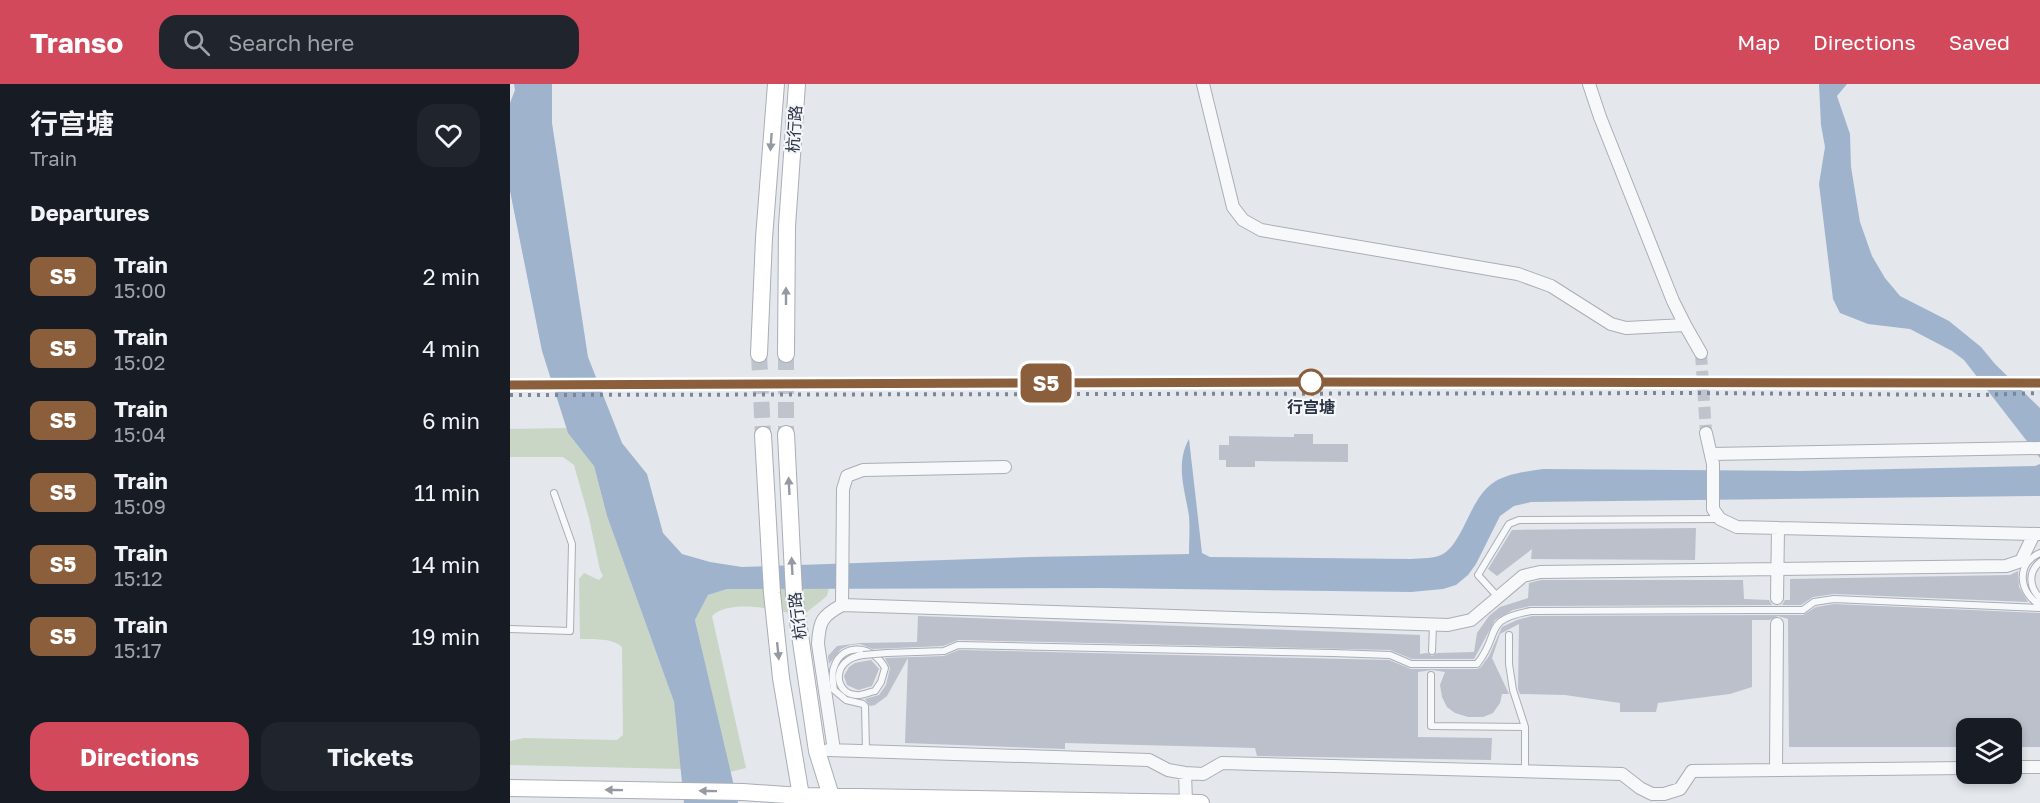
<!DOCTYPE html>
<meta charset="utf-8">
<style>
:root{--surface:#171b24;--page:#20242c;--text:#f1f3f6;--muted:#9ea1a6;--accent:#d1495b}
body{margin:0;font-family:"Golos Text","Noto Sans SC",sans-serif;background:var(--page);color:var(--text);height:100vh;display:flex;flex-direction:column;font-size:22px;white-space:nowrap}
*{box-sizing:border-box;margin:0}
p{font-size:20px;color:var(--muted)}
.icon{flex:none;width:33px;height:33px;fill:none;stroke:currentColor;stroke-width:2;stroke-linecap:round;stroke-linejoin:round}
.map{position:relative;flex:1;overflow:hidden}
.panel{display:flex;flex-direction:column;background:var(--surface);width:510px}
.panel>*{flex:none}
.badge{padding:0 12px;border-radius:9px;font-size:21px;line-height:39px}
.tools{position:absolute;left:1446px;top:634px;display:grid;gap:12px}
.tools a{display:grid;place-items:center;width:66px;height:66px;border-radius:12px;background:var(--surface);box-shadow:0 3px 9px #0003;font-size:30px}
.map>.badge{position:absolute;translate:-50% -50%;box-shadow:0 0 0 3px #fff}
h2{padding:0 30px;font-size:22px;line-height:54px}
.round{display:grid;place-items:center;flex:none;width:63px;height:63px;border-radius:18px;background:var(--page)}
.head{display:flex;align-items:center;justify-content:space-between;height:102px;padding:0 30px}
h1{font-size:28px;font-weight:700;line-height:45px}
.primary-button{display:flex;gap:12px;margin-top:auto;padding:12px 30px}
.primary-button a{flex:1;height:69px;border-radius:18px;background:var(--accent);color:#fff;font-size:24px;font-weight:700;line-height:69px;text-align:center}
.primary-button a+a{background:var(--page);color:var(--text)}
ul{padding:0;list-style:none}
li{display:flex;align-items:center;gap:18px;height:72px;padding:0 30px}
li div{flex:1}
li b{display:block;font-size:22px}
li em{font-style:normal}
li .badge{min-width:66px;font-weight:700;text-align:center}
header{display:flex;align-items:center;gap:36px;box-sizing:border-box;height:84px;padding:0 30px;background:var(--accent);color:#fff}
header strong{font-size:28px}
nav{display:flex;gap:33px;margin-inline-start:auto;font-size:21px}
.search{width:420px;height:54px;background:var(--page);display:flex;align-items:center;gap:15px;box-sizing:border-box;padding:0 21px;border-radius:18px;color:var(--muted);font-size:22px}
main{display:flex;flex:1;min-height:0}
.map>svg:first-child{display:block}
.green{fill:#c9d6c5}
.water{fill:#9fb4cc}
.building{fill:#bbc0ca}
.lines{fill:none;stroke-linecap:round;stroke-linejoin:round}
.minor-tunnel{stroke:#bfc3cb;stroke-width:12;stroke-dasharray:12 6;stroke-linecap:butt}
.secondary-tunnel{stroke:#bfc3cb;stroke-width:16;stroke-dasharray:16 8;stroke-linecap:butt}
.service-casing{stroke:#a9aeb7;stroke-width:8}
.minor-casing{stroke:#a9aeb7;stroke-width:14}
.secondary-casing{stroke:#a9aeb7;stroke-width:18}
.service{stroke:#f7f8fa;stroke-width:6}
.minor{stroke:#f7f8fa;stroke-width:12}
.secondary{stroke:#fff;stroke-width:16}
.rail{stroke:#7d8696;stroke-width:4;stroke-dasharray:3 6;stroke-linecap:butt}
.service-bridge-casing{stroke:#a9aeb7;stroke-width:8;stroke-linecap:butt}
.service-bridge{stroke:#f7f8fa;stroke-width:6}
.oneway{fill:#959aa2}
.line-casing{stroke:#fff;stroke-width:14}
.line{stroke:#8b5e3c;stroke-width:9}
.stop-dot{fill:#fff;stroke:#8b5e3c;stroke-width:3}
.labels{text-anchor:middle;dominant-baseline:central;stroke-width:4.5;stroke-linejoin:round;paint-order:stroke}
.street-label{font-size:16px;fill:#2b3445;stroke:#f4f6f9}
.stop-label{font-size:16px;font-weight:bold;fill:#2b3445;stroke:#f4f6f9}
</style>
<header>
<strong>Transo</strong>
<div class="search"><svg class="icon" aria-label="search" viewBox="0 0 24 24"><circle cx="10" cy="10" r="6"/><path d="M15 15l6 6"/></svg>Search here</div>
<nav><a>Map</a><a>Directions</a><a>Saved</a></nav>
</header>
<main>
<section class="panel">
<div class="head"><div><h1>行宫塘</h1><p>Train</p></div><a class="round"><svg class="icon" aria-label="heart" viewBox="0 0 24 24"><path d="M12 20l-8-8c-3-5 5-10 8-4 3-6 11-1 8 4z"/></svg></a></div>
<h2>Departures</h2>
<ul>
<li><span class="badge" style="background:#8b5e3c;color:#fff">S5</span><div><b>Train</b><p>15:00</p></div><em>2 min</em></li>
<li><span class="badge" style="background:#8b5e3c;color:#fff">S5</span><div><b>Train</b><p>15:02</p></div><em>4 min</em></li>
<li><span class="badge" style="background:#8b5e3c;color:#fff">S5</span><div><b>Train</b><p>15:04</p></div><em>6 min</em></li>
<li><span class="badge" style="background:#8b5e3c;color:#fff">S5</span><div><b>Train</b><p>15:09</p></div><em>11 min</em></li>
<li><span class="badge" style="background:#8b5e3c;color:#fff">S5</span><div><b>Train</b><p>15:12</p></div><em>14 min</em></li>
<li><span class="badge" style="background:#8b5e3c;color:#fff">S5</span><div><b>Train</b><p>15:17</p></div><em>19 min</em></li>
</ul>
<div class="primary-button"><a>Directions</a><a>Tickets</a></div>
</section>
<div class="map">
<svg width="1530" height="719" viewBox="0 0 1530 719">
<rect width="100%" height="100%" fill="#e4e7ec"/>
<path class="green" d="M 57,344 L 84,382 L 97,432 L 164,618 L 171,685 L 0,681 L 0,657 L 14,654 L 107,656 L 113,651 L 112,563 C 101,553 83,556 70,555 L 69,495 L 74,489 L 89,496 L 93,492 L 90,486 L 79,434 L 64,381 L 53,373 L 0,373 L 0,345 Z
M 237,504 L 319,504 L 317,512 L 292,532 C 270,526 220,514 202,532 L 236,684 L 220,688 L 185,536 L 198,511 L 217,505 Z"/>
<path class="water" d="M 4,0 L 42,0 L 42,39 L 78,273 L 112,359 L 137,390 L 153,449 L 172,470 L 200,478 L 232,483 L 520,473 L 679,470 C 679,458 680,444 679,432 C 675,406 665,380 679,355 L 692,469 L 700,473 L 901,475 C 910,474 925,475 933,470 C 942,465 948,453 953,444 C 975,398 981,392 1033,385 L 1289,387 L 1525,382 L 1530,380 L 1530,412 L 1021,418 L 1004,422 L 990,432 L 966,480 L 958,491 L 946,501 L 933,505 L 901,508 L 592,504 L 217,505 L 198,511 L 185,536 L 228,719 L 174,719 L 164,618 L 97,432 L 84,382 L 58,349 L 32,267 L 0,107 L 0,19 L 5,6 Z
M 1309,0 L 1337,0 L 1327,12 L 1340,50 L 1341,83 L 1350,138 L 1362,172 L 1375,194 L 1390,212 L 1439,237 L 1471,263 L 1485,280 L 1530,324 L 1530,374 L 1454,276 L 1442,267 L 1400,245 L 1358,240 L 1330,229 L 1323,215 L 1309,100 L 1315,63 L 1311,41 Z"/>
<path class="building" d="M 784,350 L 803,350 L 803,360 L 838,360 L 838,378 L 745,377 L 745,383 L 716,383 L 716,376 L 709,376 L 709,361 L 719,361 L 719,352 L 784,353 Z
M 1186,444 L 1185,476 L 1021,475 L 1022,465 L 987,492 L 978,485 L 1002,446 Z
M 1508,487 L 1509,503 L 1518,518 L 1324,510 L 1303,513 L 1291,521 L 1272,521 L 1275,516 L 1280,516 L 1280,495 L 1500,491 Z
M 1031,496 L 1233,496 L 1234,515 L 1259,516 L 1262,521 L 1020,522 L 1003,526 L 985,536 L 964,575 L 902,575 L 880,566 L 448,556 L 433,562 L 363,565 L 350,560 L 340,561 L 331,565 L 319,580 L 318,572 L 327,562 L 350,559 L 407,558 L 408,532 L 910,551 L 910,570 L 917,569 L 922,572 L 927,569 L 964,568 L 967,549 L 979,532 L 990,523 L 1018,514 L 1019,499 Z
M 1324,520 L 1530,529 L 1530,663 L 1502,663 L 1502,645 L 1456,645 L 1456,663 L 1279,663 L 1278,535 L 1268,532 L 1260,536 L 1242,536 L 1242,603 L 1220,610 L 1148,619 L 1146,628 L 1110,628 L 1110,619 L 1055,611 L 1010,610 L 1008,605 L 1009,540 L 990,550 L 982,574 L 999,610 L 992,610 L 990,619 L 983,629 L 973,633 L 958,633 L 945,629 L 937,623 L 932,613 L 930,601 L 935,588 L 922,586 L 908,588 L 908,653 L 982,654 L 981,676 L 747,672 L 745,664 L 555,659 L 555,665 L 395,659 L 398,574 L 377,612 L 365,621 L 360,622 L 355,615 L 369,611 L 376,601 L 380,584 L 375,574 L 434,572 L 449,566 L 879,576 L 901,585 L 967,585 L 971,583 L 979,572 L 992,543 L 1007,536 L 1022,532 L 1293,531 L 1306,523 Z
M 361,576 L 369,585 L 362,602 L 348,606 L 337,601 L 334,592 L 339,583 L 345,579 Z"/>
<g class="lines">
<path class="minor-tunnel" d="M 1191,269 L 1196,349"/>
<path class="secondary-tunnel" d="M 249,270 L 253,351
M 276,270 L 276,350"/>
<g class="service-casing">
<path id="service" d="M 1530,469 C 1505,480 1509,509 1530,521
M 1530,478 C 1518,488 1519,503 1530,514
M 988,513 L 968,491 L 999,440 L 1009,436 L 1209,435
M 1280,526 L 1293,526 L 1304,518 L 1324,515 L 1530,524
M 1021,527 L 1244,526
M 0,545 L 60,547 L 62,460 L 44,409
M 999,551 L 999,580 L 1003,606 L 1015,643 L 1015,687
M 922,567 L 923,541
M 377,569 L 434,567 L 448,561 L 823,569 L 880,571 L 901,580 L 909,580
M 353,571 C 320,575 324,610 346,611 C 352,612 359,608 365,607 L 371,598 L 375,584 C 364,562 333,557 324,583 C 321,590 323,599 324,606 L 336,616 L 353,620 L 355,622 L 356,667
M 921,591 L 921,642 L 1015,643"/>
</g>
<g class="minor-casing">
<path id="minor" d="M 693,0 L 723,123 L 733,136 L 751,146 L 1008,190 L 1041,202 L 1101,240 L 1116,244 L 1175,241 L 1191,269
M 1079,0 L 1090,33 L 1163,217 L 1175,241
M 1196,349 L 1203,380 L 1203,425 L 1210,435 L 1227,443 L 1529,450
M 1201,370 L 1530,364
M 1267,514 L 1268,444
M 332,521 L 333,405 L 337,392 L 353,386 L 495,383
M 318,666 L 639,676 L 658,686 L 675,689 L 693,690 L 712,679 L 1112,690 L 1130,704 L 1142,710 L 1154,710 L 1170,705 L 1182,687 L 1456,684
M 324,666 L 308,560 C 309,537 312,532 332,521 L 938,541 L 961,536 L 1013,492 L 1030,488 L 1496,482 L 1511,477 L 1524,450
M 1502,683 L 1530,683
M 1266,686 L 1267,540
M 675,689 L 676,718"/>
</g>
<g class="secondary-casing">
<path id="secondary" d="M 249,270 L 254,154 L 266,0
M 276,270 L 277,142 L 287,0
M 276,350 L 284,510 L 307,667 L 321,712
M 253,351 L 262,509 L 271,594 L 291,712
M 0,704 L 233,708 L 291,712 L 691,719"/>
</g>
<use href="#service" class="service"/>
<use href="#minor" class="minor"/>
<use href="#secondary" class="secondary"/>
<path class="rail" d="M 0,301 L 801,298 L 1530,299
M 0,311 L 1182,309 L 1468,311 L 1530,309"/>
<g class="service-bridge-casing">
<path id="service-bridge" d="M 1244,526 L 1280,526
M 353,571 L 377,569
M 909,580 L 967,580 C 992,549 971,536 1021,527"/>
</g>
<use href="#service-bridge" class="service-bridge"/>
</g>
<defs><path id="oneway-solid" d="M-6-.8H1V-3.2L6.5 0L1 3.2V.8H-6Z" transform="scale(1.5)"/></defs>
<g class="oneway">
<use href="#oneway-solid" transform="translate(261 58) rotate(94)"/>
<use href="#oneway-solid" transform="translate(276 212) rotate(-90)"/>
<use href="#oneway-solid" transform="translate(279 402) rotate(-93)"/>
<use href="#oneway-solid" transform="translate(282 482) rotate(-93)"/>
<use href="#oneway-solid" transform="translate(268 567) rotate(84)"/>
<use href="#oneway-solid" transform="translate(104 706) rotate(-179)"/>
<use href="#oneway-solid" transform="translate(198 707) rotate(-179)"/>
</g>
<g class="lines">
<g class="line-casing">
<path id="line" d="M 0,301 L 801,298 L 1530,299"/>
</g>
<use href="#line" class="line"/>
</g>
<circle class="stop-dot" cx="801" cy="298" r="12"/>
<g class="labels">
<g class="street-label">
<text transform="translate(284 45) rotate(-86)">杭行路</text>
<text transform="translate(287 532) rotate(-97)">杭行路</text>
</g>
<g class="stop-label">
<text x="801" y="323">行宫塘</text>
</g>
</g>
</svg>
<div class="tools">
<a><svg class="icon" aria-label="layers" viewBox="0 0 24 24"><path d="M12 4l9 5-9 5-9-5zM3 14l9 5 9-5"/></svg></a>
</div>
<b class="badge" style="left:536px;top:299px;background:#8b5e3c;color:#fff">S5</b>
</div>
</main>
